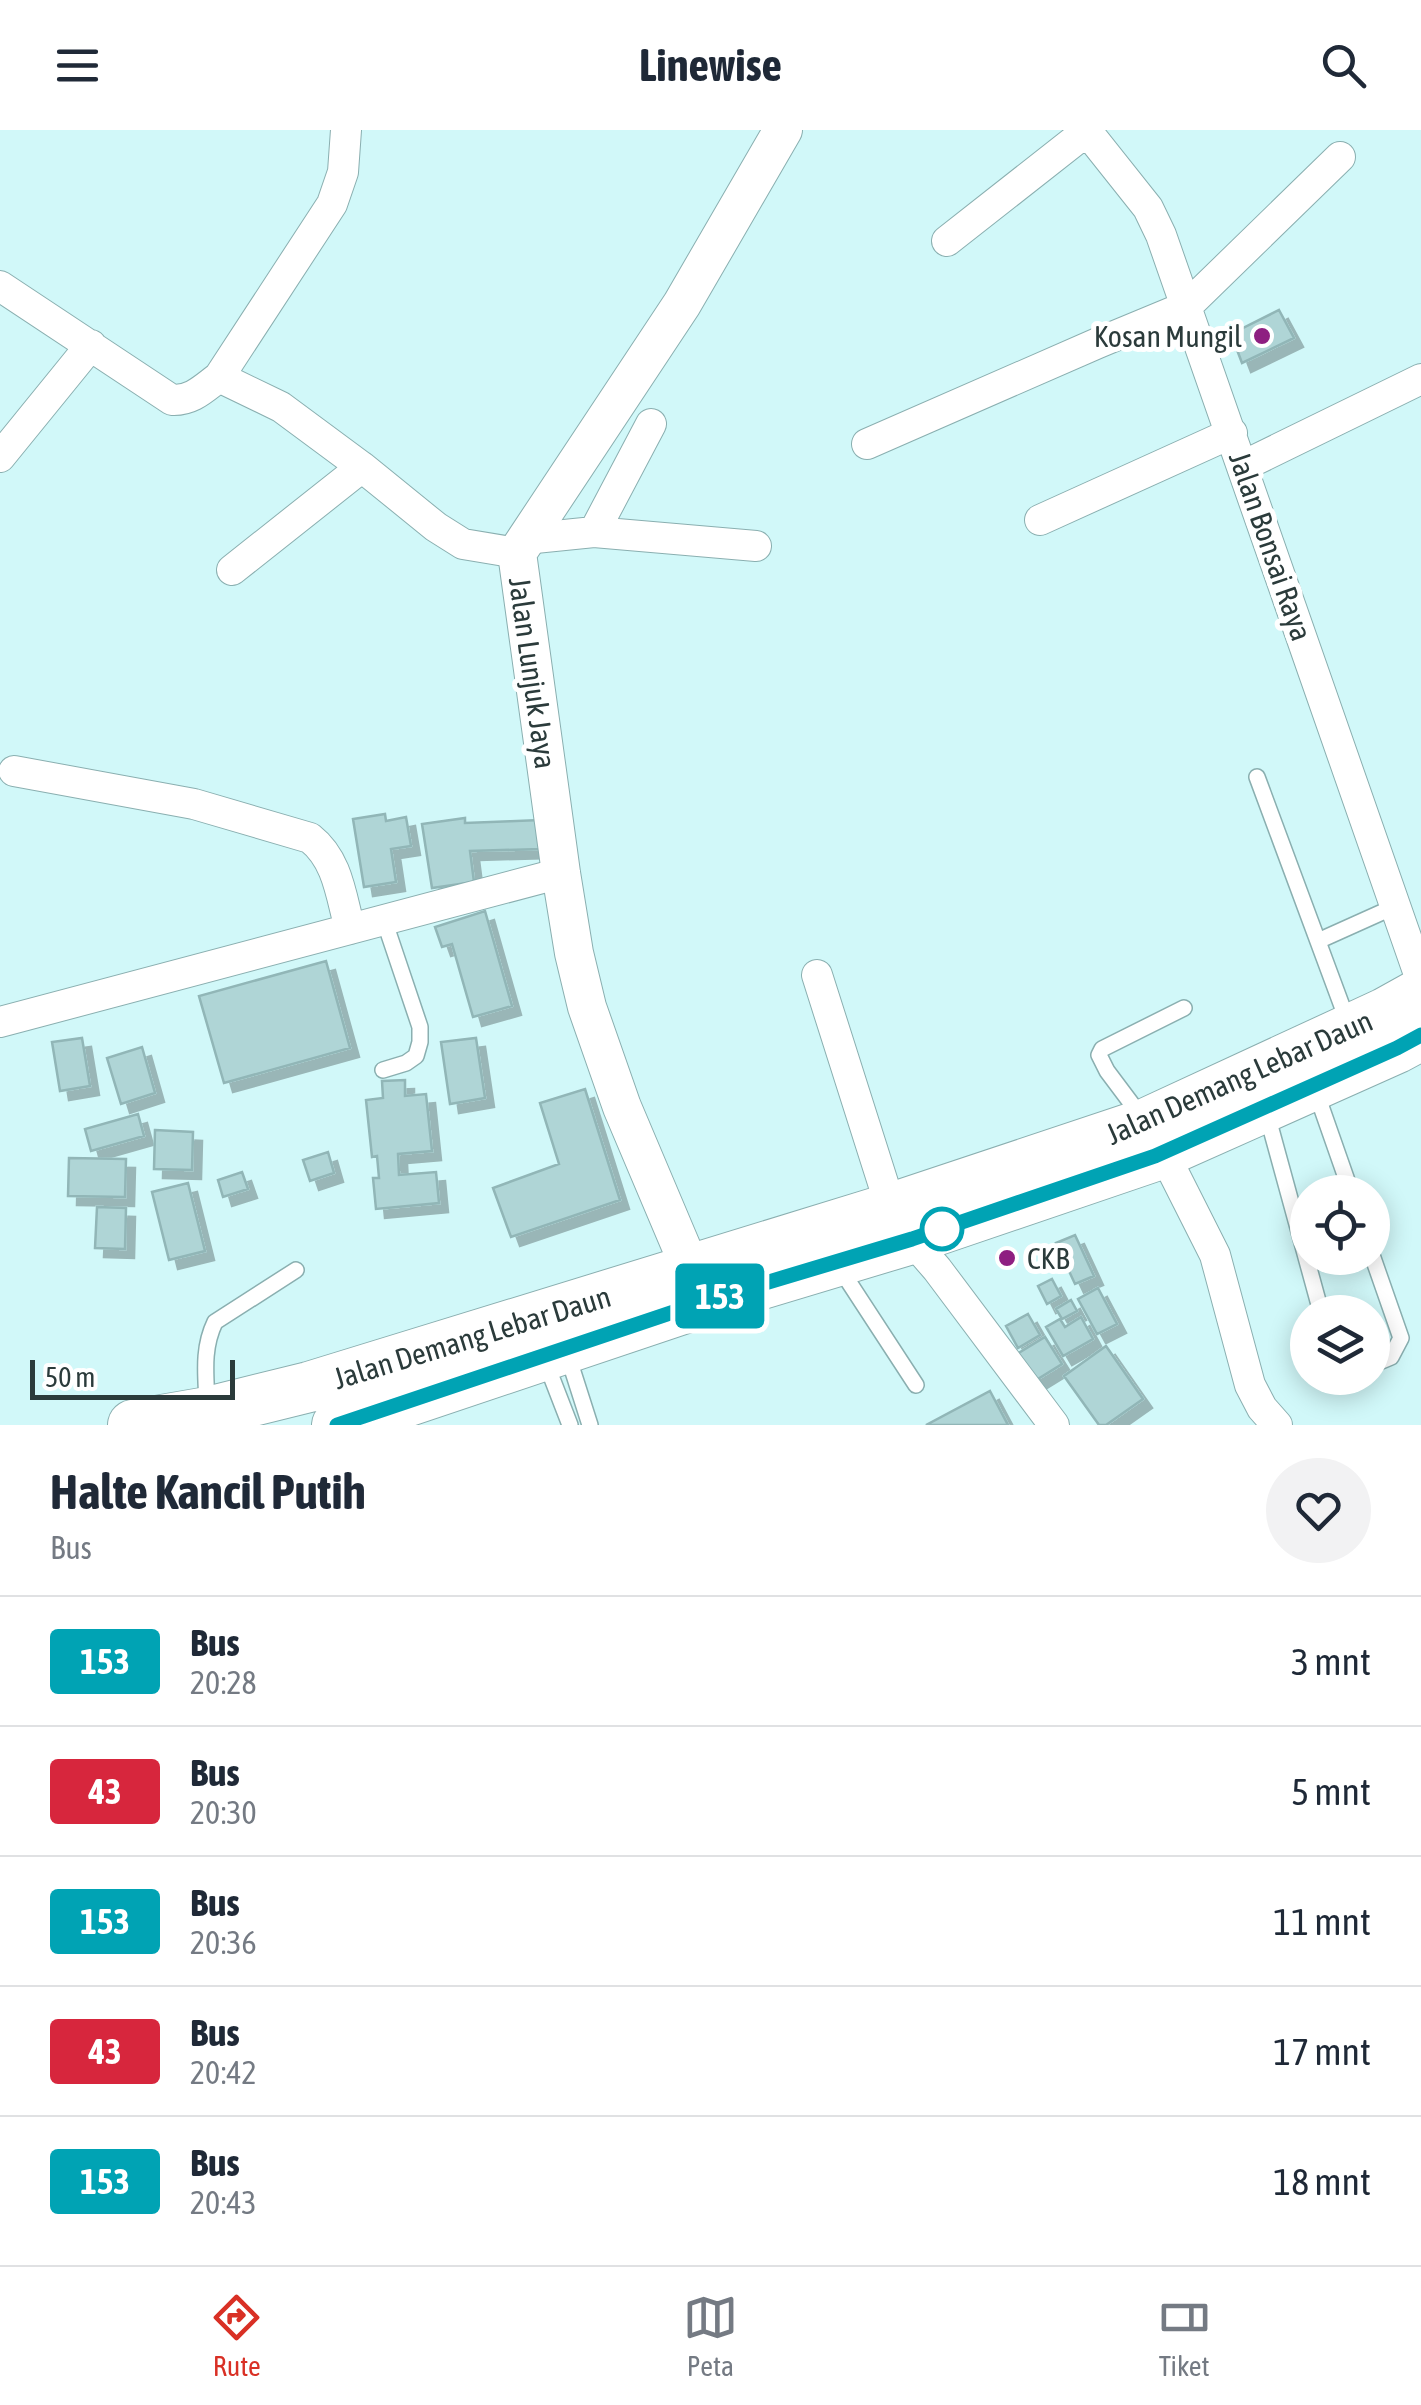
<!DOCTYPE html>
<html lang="id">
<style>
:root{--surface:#fff;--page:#f2f2f3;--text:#1f2937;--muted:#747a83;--line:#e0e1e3;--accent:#d93025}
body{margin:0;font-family:"Asap Condensed",sans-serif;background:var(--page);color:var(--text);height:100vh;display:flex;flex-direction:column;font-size:38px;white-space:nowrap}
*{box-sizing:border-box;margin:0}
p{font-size:32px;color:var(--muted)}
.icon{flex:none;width:55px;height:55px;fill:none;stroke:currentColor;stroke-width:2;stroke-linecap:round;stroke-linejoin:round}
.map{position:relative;height:1295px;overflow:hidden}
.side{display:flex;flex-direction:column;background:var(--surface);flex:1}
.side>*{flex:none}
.badge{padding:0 20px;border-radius:8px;font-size:35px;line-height:65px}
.buttons{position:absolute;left:1290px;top:1045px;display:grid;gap:20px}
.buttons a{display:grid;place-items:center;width:100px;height:100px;border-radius:50%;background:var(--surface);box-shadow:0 5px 25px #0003;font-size:50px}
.scale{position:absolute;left:30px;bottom:25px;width:205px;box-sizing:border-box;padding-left:10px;border:5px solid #2b3b3b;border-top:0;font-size:28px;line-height:35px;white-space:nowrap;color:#2b3b3b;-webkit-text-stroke:8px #fff;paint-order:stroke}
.map>.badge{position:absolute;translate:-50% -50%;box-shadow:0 0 0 5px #fff}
.round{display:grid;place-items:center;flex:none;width:105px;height:105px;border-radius:52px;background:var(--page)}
.overview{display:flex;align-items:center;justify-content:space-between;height:170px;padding:0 50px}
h1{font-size:48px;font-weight:700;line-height:75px}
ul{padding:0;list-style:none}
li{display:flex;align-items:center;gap:30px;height:130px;padding:0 50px;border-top:2px solid var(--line)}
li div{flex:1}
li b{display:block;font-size:38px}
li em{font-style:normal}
li .badge{min-width:110px;font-weight:700;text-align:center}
header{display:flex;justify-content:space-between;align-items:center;height:130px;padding:0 50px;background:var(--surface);font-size:45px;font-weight:700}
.dock{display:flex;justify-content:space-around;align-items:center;height:140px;border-top:2px solid var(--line);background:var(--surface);font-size:28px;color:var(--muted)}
.dock a{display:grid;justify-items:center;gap:5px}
.dock .on{color:var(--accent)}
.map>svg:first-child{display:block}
.building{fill:#afd5d6;stroke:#91b6b7;stroke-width:2.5;filter:url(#shadow)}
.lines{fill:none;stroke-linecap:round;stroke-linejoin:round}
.service-casing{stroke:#8aafb0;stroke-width:18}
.minor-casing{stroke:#8aafb0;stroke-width:32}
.tertiary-casing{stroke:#8aafb0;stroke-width:40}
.trunk-casing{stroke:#8aafb0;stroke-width:52}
.service{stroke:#fff;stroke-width:15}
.minor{stroke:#fff;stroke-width:30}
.tertiary{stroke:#fff;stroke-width:38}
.trunk{stroke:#fff;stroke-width:50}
.line-casing{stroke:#fff;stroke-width:22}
.line{stroke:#00a3b4;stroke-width:15}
.poi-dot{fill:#8e1f81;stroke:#fff;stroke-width:4}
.stop-dot{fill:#fff;stroke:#00a3b4;stroke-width:5}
.labels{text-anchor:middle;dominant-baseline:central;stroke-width:10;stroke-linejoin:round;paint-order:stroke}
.poi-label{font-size:30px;fill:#2b3b3b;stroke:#fff;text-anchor:end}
.street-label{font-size:30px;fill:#2b3b3b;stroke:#fff}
</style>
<header><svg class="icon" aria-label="menu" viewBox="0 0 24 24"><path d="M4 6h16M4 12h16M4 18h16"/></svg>Linewise<svg class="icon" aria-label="search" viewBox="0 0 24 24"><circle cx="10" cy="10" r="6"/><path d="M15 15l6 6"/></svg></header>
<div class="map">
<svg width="1421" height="1295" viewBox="0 0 1421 1295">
<defs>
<filter id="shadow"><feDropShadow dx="9" dy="9" stdDeviation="0" flood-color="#0004"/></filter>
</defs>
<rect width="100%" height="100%" fill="#d1f8f9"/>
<path class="building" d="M 1279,180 L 1294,208 L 1242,233 L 1231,204 Z
M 385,684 L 386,691 L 406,687 L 411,716 L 391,719 L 396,752 L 364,757 L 353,689 Z
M 465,688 L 465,693 L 540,690 L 541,719 L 470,721 L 474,752 L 432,758 L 422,694 Z
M 485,781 L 512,876 L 473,887 L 452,814 L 442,817 L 435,797 Z
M 326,831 L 350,918 L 224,953 L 199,866 Z
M 82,908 L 90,956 L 60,961 L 52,912 Z
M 476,908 L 485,968 L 450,974 L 441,912 Z
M 142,917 L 155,963 L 121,974 L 107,928 Z
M 405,950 L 405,966 L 426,964 L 432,1021 L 398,1024 L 399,1045 L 436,1042 L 439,1073 L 376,1079 L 373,1048 L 379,1048 L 377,1026 L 372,1027 L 366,970 L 383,968 L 382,951 Z
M 585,959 L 620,1070 L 511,1107 L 493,1058 L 559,1034 L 540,973 Z
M 138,984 L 144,1006 L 91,1021 L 85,999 Z
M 155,1000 L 193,1002 L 192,1040 L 154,1039 Z
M 328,1022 L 334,1043 L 310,1051 L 303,1030 Z
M 69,1028 L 126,1029 L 125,1067 L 68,1066 Z
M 242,1042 L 248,1059 L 223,1067 L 218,1050 Z
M 188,1053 L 205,1121 L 169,1130 L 152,1062 Z
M 97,1077 L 126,1078 L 125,1119 L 95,1118 Z
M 1075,1105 L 1094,1146 L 1075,1154 L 1056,1113 Z
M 1052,1149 L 1061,1166 L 1047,1174 L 1038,1156 Z
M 1098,1158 L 1117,1194 L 1097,1204 L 1078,1169 Z
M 1071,1170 L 1077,1181 L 1062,1189 L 1056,1179 Z
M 1028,1184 L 1040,1205 L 1018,1218 L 1006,1196 Z
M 1081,1187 L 1093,1209 L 1063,1226 L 1046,1197 L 1060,1189 L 1065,1197 Z
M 1045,1207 L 1062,1234 L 1033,1252 L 1017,1224 Z
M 1106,1216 L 1143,1269 L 1106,1295 L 1099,1295 L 1064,1246 Z
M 990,1261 L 1008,1295 L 926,1295 Z"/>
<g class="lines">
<g class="service-casing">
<path id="service" d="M 1257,647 L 1349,895
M 1318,811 L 1387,780
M 383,940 L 406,933 L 416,926 L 420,912 L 420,897 L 384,790
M 1316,962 L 1351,1062
M 1266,981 L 1321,1182
M 1143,989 L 1107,941 L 1099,925 L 1102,919 L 1184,878
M 1372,1125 L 1401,1208 L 1391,1227 L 1372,1235
M 839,1137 L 916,1255
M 567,1223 L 590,1295
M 546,1233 L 570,1295
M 207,1273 C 206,1245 202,1219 215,1192 L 296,1140"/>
</g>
<g class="minor-casing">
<path id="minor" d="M 1086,0 L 1148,78 L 1161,105 L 1421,850
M 947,111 L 1087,1
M 0,156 L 172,270 C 192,271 204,258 219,247 L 281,277 L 362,337 L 436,397 L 463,414 L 517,423
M 219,247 L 332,74 L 343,42 L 346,0
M 867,314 L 1098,213 L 1187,176 L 1340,27
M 0,327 L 91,215
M 1243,336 L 1421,249
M 1040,390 L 1232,303
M 594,402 L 651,294
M 525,409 L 594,402 L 756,416
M 232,440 L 362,337
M 14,641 L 194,674 L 310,708 C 338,730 341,766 350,799
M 817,845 L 891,1078
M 0,892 L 561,743
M 1156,1008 L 1215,1125 L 1250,1255 L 1262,1278 L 1277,1295
M 911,1109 L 937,1139 L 1054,1295"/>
</g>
<g class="tertiary-casing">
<path id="tertiary" d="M 691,1140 L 622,977 L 587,877 L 574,823 L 561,743 L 517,423 L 682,174 L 783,0"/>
</g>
<g class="trunk-casing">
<path id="trunk" d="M 133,1295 L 208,1282 L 309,1257 L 898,1076 L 1147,993 L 1385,883 L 1421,863
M 337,1295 L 712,1169 L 911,1109 L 1155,1026 L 1397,918 L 1421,905"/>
</g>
<use href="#service" class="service"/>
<use href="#minor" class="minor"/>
<use href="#tertiary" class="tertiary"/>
<use href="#trunk" class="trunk"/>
</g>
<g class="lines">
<g class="line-casing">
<path id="line" d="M 337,1295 L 712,1169 L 912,1109 L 1155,1026 L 1397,918 L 1421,905"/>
</g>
<use href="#line" class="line"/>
</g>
<g class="poi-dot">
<circle cx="1262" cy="206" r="10"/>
<circle cx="1007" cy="1128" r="10"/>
</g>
<circle class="stop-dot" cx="942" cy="1099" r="20"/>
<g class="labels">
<g class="poi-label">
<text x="1242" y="206">Kosan Mungil</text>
<text x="1027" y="1128" text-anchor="start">CKB</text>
</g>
<g class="street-label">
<text transform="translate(1271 416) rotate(71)">Jalan Bonsai Raya</text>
<text transform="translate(533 543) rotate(82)">Jalan Lunjuk Jaya</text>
<text transform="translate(1239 947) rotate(-24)">Jalan Demang Lebar Daun</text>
<text transform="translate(472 1207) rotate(-17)">Jalan Demang Lebar Daun</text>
</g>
</g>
</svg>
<div class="buttons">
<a><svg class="icon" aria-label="locate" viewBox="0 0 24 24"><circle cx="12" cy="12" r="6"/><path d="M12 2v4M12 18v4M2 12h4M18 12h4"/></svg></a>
<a><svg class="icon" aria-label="layers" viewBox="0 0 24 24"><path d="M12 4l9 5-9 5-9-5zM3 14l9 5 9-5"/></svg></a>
</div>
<div class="scale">50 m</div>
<b class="badge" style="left:720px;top:1166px;background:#00a3b4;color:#fff">153</b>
</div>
<section class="side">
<div class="overview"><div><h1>Halte Kancil Putih</h1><p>Bus</p></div><a class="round"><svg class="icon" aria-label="heart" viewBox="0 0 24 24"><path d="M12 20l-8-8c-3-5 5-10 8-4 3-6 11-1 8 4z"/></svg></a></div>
<ul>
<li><span class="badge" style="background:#00a3b4;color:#fff">153</span><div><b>Bus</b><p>20:28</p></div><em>3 mnt</em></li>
<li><span class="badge" style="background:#d7263d;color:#fff">43</span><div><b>Bus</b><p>20:30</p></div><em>5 mnt</em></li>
<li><span class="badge" style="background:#00a3b4;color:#fff">153</span><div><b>Bus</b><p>20:36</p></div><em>11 mnt</em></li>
<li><span class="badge" style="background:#d7263d;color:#fff">43</span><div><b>Bus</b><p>20:42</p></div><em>17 mnt</em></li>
<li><span class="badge" style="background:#00a3b4;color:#fff">153</span><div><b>Bus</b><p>20:43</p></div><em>18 mnt</em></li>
</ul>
</section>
<nav class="dock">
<a class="on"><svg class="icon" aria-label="directions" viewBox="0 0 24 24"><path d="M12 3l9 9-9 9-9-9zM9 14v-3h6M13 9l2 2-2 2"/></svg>Rute</a>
<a><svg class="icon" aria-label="map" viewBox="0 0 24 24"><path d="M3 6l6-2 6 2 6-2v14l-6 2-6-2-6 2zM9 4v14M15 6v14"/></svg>Peta</a>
<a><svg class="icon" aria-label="tickets" viewBox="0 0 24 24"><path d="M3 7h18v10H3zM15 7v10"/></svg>Tiket</a>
</nav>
